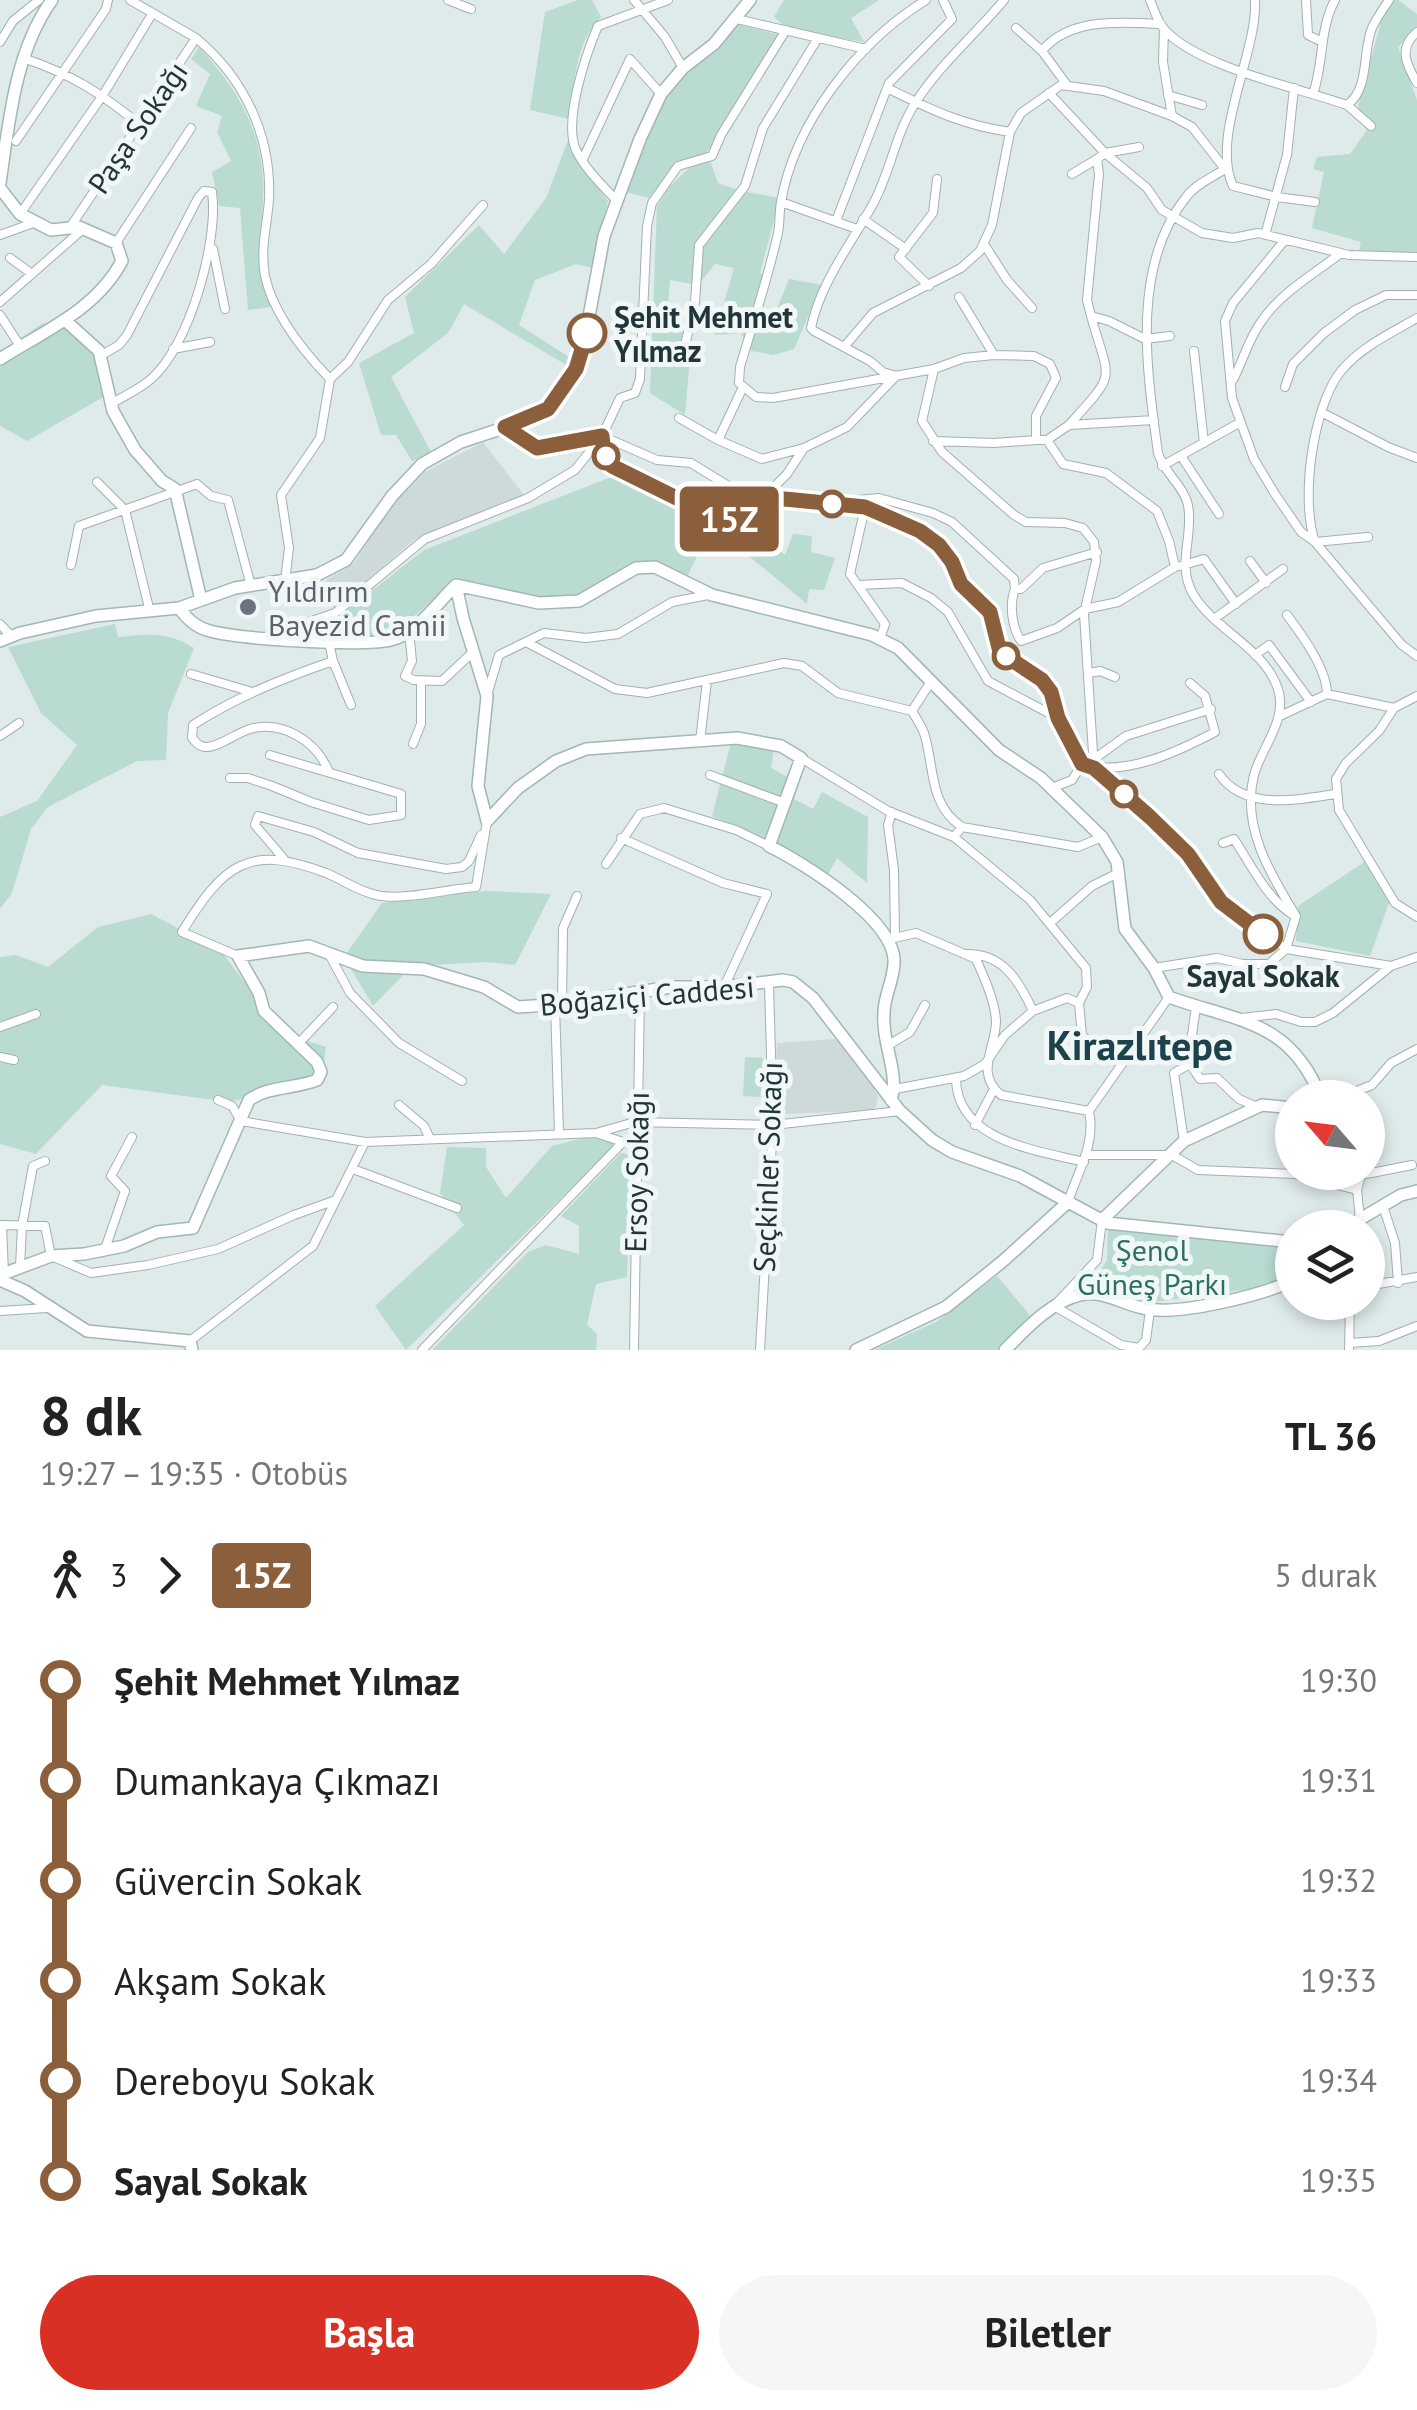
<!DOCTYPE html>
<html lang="tr">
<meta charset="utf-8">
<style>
:root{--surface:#fff;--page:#f6f6f6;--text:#222;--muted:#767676;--accent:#d93025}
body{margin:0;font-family:"PT Sans",sans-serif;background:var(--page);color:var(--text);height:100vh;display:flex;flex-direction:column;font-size:38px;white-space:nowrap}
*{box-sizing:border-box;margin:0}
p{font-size:32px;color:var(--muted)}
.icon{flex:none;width:55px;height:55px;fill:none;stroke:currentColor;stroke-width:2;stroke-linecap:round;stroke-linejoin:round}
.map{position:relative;height:1350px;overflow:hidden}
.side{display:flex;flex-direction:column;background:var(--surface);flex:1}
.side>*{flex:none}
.badge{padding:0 20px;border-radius:8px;font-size:35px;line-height:65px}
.needle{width:65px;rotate:298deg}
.tools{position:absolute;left:1275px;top:1080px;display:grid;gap:20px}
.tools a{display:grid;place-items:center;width:110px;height:110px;border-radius:50%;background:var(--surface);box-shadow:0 5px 15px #0003;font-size:50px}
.map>.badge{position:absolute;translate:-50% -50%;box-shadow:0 0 0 5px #fff}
.legs{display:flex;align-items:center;gap:15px;height:110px;padding:0 40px;font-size:32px}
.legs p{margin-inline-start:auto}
.overview{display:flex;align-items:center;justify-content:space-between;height:170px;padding:0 40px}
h1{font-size:55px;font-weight:600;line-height:75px}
.primary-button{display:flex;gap:20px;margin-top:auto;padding:20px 40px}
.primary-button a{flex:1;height:115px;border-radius:60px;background:var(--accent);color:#fff;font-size:40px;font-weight:600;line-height:115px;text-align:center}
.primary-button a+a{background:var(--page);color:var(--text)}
ul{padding:0 40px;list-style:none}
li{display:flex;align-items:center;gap:35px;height:100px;font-size:38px}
li i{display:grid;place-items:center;width:15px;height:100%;margin:0 12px;background:currentColor}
li i::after{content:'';width:25px;height:25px;margin:-12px;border:8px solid;border-radius:50%;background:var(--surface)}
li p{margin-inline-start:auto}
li:first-child i{background:linear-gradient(#0000 50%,currentColor 0)}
li:last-child i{background:linear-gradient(currentColor 50%,#0000 0)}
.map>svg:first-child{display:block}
.built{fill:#cedada}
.green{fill:#b9dbd1}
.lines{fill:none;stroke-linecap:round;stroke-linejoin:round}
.street-casing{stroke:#a2b0b2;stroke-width:10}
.secondary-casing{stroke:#a1b6b9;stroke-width:14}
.street{stroke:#fff;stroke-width:8}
.secondary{stroke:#fff;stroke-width:11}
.line-1-casing{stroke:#fff;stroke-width:22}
.line-1{stroke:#8b5e3c;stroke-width:15}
.stop-1-dot{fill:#fff;stroke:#8b5e3c;stroke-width:5}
.worship-dot{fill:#6b7280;stroke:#f0f7f6;stroke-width:4}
.labels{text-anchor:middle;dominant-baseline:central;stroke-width:10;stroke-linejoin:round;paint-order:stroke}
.street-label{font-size:30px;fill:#21353a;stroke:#f0f7f6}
.stop-label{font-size:30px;font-weight:bold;fill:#21353a;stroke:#f0f7f6;text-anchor:start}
.worship-label{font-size:30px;fill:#5b616d;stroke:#f0f7f6;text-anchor:start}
.park-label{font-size:30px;fill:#2c6f64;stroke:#f0f7f6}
.district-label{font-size:40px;font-weight:bold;fill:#1e424b;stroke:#f0f7f6}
</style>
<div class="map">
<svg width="1417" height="1350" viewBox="0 0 1417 1350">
<rect width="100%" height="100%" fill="#dfeaea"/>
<path class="built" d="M 483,442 L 524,495 L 414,540 L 333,609 L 326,580 L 354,563 L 393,504 L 425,472 Z
M 836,1039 L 859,1063 L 878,1096 L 876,1107 L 868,1111 L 782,1114 L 774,1105 L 777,1043 Z"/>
<path class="green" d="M 578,0 L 592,0 L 601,17 C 575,42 574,85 569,119 L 530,110 L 545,12 Z
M 784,0 L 879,0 L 851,18 L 864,42 L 787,29 L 774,17 Z
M 1387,0 L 1398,0 L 1417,14 L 1417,29 L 1398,47 L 1417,100 L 1417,255 L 1359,250 L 1361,242 L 1312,228 L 1324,172 L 1313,169 L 1317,157 L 1350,154 L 1367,130 L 1358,106 Z
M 738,24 L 783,36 L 707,152 L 718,183 L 741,191 L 780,198 L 760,273 L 768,276 L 754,332 L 767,333 L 789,279 L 822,285 L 794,349 L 773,355 L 751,351 L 741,333 L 715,335 L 734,268 L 715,264 L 698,285 L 670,280 L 667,317 L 693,324 L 685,415 L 650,393 L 657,206 L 670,186 L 704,154 L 676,163 L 649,198 L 626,192 L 665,96 L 688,71 L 712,53 Z
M 199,47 C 240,92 266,136 263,200 C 261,246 255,261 271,307 L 248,310 L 240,208 L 219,206 L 212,172 L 231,161 L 217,132 L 222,116 L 196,106 L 210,74 L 191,59 Z
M 568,140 L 583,167 L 608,201 L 592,268 L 576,264 L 535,280 L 519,325 L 572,359 L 568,366 L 464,304 L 448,333 L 391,377 L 431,452 L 412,461 L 396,435 L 381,435 L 359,363 L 414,333 L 405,297 L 479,225 L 504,254 L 546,198 Z
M 43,323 C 97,327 101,342 112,392 L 27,441 L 0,426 L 0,352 Z
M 614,476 L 726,530 L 751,528 L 785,555 L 793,534 L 812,536 L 811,552 L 835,558 L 824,590 L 809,589 L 807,604 L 744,552 L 699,552 L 688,575 C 617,550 637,576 580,596 C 542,609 492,589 455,582 L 402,626 L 369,636 L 291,634 L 333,621 L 424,550 Z
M 115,624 L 118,637 C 148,634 167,631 194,648 L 168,713 L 166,760 L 137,761 L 48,807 L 31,829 L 12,893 L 0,909 L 0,817 L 37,801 L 77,745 L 41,713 L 8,647 Z
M 731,742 L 774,750 L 771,768 L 799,783 L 794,799 L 813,809 L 822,792 L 868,817 L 867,883 L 837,858 L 827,876 L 763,838 L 712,816 Z
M 1372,857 L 1393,892 L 1370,956 L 1296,941 L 1298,906 Z
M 486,891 L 551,894 L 515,965 L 486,962 L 412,966 L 373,1006 L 344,957 L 382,903 Z
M 151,914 L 221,951 L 283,1033 L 326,1047 L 322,1079 L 229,1102 L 102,1085 L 36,1154 L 0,1144 L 0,957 L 16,955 L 48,967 L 98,927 Z
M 745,1057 L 763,1058 L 761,1097 L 743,1096 Z
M 591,1136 L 617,1143 L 406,1350 L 375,1306 L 464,1225 L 440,1193 L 447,1147 L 486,1148 L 486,1167 L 506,1198 L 552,1146 Z
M 621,1153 L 628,1154 L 631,1160 L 627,1277 L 596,1284 L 587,1325 L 597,1334 L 596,1350 L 432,1350 L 528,1252 L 546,1245 L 579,1254 L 579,1226 L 561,1216 Z
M 1108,1227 L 1292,1247 L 1292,1275 L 1272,1286 L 1154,1302 L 1091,1287 L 1107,1260 Z
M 997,1276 L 1033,1319 L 1000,1350 L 874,1350 L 936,1322 Z"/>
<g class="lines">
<g class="street-casing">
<path id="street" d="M 448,0 L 471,9
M 634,0 L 665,37 L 683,68
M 926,0 C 858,42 795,122 781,202 C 779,212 780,223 778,233 C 768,278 753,323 740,367 L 739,383 L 756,397 L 773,398 L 934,369 L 964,358 L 994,355 L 1034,356 L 1050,364 L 1056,378 L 1036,416 L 1036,440 L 1047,440 L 1063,464 L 1106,473 L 1157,511 L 1169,541 L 1175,567 L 1118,602 L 1085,609 L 1057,628 L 1021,641 C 1012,628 1009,604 1015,589 L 1021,589 L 1043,568 L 1097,552
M 1150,0 C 1154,9 1157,21 1164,29 C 1197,67 1299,88 1347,105 C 1370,89 1362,52 1372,28 C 1376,19 1383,9 1389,0
M 1255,0 C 1258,52 1210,136 1233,186 L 1277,197 L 1315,202
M 1306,0 L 1308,35 L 1322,42
M 737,19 L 866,49
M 1016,28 L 1042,51
M 1417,32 C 1398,48 1406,64 1417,83
M 196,38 C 244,78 272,136 269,200 C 267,226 260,249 265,276 C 273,313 304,352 330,379
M 0,42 L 13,21 L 39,0
M 23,58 C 71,74 101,93 140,125
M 1067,85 L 1042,51 C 1069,17 1122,22 1161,24
M 887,88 C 930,109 961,125 1010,132
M 1049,93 L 1105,153 L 1147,188 L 1162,210 L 1202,233 L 1233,238 L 1258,233 L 1349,255 L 1417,257
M 1313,94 C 1324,63 1319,29 1335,0
M 1168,95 L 1202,105
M 1347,105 L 1371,126
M 16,141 L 106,9 L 108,0
M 1139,147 L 1105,153 L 1097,159 L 1099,174 L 1087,300 L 1091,316 L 1109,321 L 1145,339 L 1170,336
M 583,159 L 630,59 L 661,94
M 1072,174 L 1097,159
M 616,200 C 602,185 585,169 576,150 C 563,121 586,54 598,26 L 668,0
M 781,202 L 857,229
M 20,214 L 103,95 L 152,14
M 863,219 L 906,249
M 836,221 L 889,83 L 952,19 L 943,0
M 69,229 L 196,38 L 130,0
M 0,235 L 36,222
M 1265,235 L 1287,155 L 1294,88
M 1284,241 L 1233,303 L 1225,321 L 1232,398 L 1254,459 L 1275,494 L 1301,532 L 1315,542 L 1402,645 L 1417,656
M 116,243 L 191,128
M 984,244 L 1007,280 L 1032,308
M 213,249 L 225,309
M 10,258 L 32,274
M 929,286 L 899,257 L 933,213 L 937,179
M 959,297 L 994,355
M 0,302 L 83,229
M 0,315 L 20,346
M 844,347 L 873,313 L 961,268 L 980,251 L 992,225 L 1010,132 L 1021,113 L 1061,85 L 1104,91 L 1172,116
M 173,349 L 210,342
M 1194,351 L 1204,443
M 683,354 L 695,302 L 699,245 L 745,186 L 763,128 L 818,38
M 100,356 L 119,345 L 127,335 L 198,198 L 204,191 L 212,192 C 219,241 189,347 151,379 C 140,389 124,396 111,404
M 934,369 L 922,421 L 942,452 L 1014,515 L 1026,522 L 1065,523 L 1083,528 L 1094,542 L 1096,561 L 1084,614 L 1094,768
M 1233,380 C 1243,361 1248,340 1261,322 C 1280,293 1314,274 1341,253
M 1285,387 L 1293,364 L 1324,333 L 1355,310 L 1386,295 L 1417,295
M 1323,413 L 1388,447 L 1417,458
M 679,418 L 718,440 L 762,459 L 804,448
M 1069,425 C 1118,370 1110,384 1091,316
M 505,427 L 537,447 L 602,436 L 657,460 L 691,463 L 743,495 L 759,494 L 775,486 L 787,474 L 804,448 L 847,427 L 896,376 L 883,372 L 870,361 L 814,331 L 811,328 C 820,283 851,244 873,204 C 890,173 895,136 914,105 C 938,66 975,35 1004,0
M 602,436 L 605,454 L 612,465 L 725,522 L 755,503 L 785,499 L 865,507 L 920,531 L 939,545 L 952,562 L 961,585 L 989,612 L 1000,652 L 1042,681 L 1051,692 L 1058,718 L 1082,764 C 1125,777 1177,752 1215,732 L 1205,696 L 1190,683
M 718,440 L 743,387
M 1047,440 L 1069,425 L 1154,420
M 933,441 L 994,443 L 1036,440
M 1181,456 L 1219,514
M 1162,466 L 1239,423
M 97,482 L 125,510 L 150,612
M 849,506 L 857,500 L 879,498 L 933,513 L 952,522 L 1014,579 L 1015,589
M 865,507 L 850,574 L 885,624 L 880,639
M 1368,537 L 1315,542 C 1300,499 1313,406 1341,371 C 1361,347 1391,333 1417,318
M 1250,561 L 1266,583
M 71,565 L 79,526 L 197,484 L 211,496 L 228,500 L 251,586
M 1180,566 L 1204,559 L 1236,604
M 285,581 L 289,548 L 281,495 L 320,438 L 330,379 L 348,362 L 388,300 L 431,264 L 483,205
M 858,585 L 902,583 L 931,598 L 948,612 L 988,681 L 1058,718
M 1287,615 C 1302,635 1327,669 1327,694
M 1214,619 L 1283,569
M 0,624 L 11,636
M 409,631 L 412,661 L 405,676 L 414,680 L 442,681 L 473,652
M 265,637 L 335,613 L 425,539 L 528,498 L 575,470 L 602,436 L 620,398 L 635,393 L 640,379 L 647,226 L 652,203 L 678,166 L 712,156 L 721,135 L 786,30
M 526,642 L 615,689 L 647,693 L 784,663 L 802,666 L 838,693 L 912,711 L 930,683
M 1255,655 L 1269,645 L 1311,702
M 333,661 L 351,705
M 1089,673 L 1100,671 L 1115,677
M 191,674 L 249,691
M 487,695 L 499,655 L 544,633 L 586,638 L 618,634 L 672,602 L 708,595
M 1394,708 L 1379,731 L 1346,763 L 1336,779 L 1339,810 L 1395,903 L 1417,917
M 1394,708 L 1417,696
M 912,711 C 916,718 921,725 924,733 C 935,767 928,804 962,827
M 1280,716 L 1327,694 L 1394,708
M 0,736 L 19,723
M 700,741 L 707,681
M 413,744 L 421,724 L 421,681
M 801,758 L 888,811 L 954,837 L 1030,900 L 1086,968 L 1087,987 L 1079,1003 L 1082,1035 L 1098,1051 L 1122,1064
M 1094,759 L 1126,736 L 1211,709
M 1094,768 L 1187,854 L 1221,902 L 1286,949 L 1391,966 L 1417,957
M 328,770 C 316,741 282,720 250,729 C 236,733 218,748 205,747 C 198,746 197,743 192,738 L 193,725 C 236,697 284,678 333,661 L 329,642
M 1219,774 C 1244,811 1297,800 1335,794
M 710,775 L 785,803
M 230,778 L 248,778 L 272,786 L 311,802 L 369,820 L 401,815 L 401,794 L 270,755
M 1052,788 L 1072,780 L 1082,764
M 892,812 L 888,825 L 894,870 L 895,938
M 954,837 L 962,827 L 1078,847 L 1102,837
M 621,838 L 723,883 L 767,894 L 724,987
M 1223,843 L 1234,839 C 1250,863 1267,899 1292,914
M 284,859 L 255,825 L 258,816 L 314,832 L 358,853 L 446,869 L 462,867 L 469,861 L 481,835
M 606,864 L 640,814 L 664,808 L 736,830 L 769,846
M 1050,923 L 1092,886 L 1120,872
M 886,940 L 916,933 L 976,959 C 984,977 995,1001 996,1021 C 996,1048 974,1073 1001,1095 L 1089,1111
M 329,954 L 350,993 L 399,1043 L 462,1081
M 966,954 C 1003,953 1019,981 1033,1011
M 238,956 L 182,932 C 223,865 248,843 326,873 C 343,880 358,891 376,895 C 402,901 448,889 476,887 L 487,821
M 1154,968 L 1217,958 L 1243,964 L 1269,964 L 1286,949 L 1296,916 C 1270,874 1241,826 1254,775 C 1262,746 1288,720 1278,689 C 1264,647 1215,631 1193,594 C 1176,564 1194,537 1188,505 C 1184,486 1164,473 1158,453 C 1147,371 1130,266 1187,196 C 1196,184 1213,177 1225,169 L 1192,127 L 1172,116 L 1163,62 L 1164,29
M 562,1004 L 563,928 L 577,896
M 555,1005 L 559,1133
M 1196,1007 L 1190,1049 L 1190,1064 L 1200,1079 L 1217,1078 L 1239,1099 L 1257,1107
M 1241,1018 L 1276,1014 L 1301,1022 L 1315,1022 L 1333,1013 L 1391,966
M 0,1027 L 36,1014
M 299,1043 L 333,1007
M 887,1046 L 910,1032 L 925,1005
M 0,1057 L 14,1060
M 956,1079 C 957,1141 1036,1150 1084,1162
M 895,1089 L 964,1076 L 985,1064 L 1005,1035 L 1033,1011 L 1067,998 L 1079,1003
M 1339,1098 L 1372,1085 L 1391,1063 L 1417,1049
M 218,1100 L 232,1106 L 241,1121 L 365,1142 L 596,1133 L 635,1122 L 773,1125 L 900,1111
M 399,1105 L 424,1126 L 430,1139
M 975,1125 L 994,1089
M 596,1133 L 623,1142 L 636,1142
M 1184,1141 L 1174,1073 L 1190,1064
M 1086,1155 L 1172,1155 L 1198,1170 L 1295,1174 L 1357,1190 L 1361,1175 L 1412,1165
M 353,1169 L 457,1208
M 1357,1190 L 1360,1219
M 1068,1202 C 1078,1171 1096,1144 1089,1111 L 1169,997
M 1383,1206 L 1395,1243 L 1398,1283
M 1102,1220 L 1097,1260 L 1054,1306 L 1121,1345 L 1139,1348 L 1146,1340 L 1150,1310
M 0,1225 L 45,1226 L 51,1256 L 91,1273 L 148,1265 L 218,1249 L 294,1215 L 336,1200
M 2,1225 L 4,1274
M 105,1249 L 125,1191 L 111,1176 L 132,1137
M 20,1267 L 22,1226 L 33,1166 L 45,1161
M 1368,1286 L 1417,1277
M 0,1311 L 47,1308
M 190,1341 L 313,1246 L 365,1142
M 1350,1343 L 1379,1341 L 1417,1326
M 422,1350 L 623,1142
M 634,1350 L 640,994
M 760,1350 L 773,1125 L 769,984
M 1349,1350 L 1350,1302"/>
</g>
<g class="secondary-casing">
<path id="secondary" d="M 0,183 C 9,122 15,51 52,0
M 0,188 L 20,214 L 51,230 L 79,227 L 116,243 L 122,261 C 96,310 44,331 0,359
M 67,322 L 99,351 L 113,411 L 135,450 L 162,481 L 175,489 L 201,600
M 456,585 L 463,618 L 487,696 L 478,786 L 487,821
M 179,608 C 187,619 197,628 210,631 C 240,639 361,647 391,640 C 416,634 438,602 456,585 L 539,603 L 579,601 L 636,568 L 655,567 L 712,595 L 872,635 L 898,648 L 999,750 L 1041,778 L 1102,837 L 1117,862 L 1125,929 L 1154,968 L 1169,997 C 1237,1022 1290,1019 1321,1098
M 0,641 L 20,633 L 96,616 L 179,608 L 235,588 L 317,575 L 346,560 L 392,496 L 422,464 L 461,442 L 537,417 L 548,409 L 568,383 L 582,354 L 604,236 L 640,139 L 661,94 L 683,68 L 714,44 L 750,0
M 487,821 L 518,788 L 556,761 L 586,749 L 737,738 L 781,746 L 801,758 L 769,846 C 802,862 898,921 894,964 C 892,987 882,998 884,1024 C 885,1049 899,1077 891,1100
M 1102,1220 L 1184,1141 L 1262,1105 L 1292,1108
M 1345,1228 L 1401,1195 L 1417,1191
M 0,1275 L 51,1256 L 84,1254 L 124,1246 L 157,1232 L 193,1228 L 249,1100 C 268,1086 295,1089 317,1080 L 321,1072 L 317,1062 L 264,1011 L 259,993 L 238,956 L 309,946 L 363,966 L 424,969 L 484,987 L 518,1007 L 562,1004 L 671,987 L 724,987 L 783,980 L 793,982 L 813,998 L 900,1111 L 932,1140 L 952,1152 L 1020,1176 L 1107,1223 L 1292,1242
M 0,1280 L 25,1291 L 87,1331 L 190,1341 L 192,1350
M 856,1350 L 946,1307 L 1003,1261 L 1067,1203
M 1005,1350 C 1025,1330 1050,1302 1080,1295 C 1103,1289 1125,1306 1148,1309 C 1182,1315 1261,1295 1292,1281"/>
</g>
<use href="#street" class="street"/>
<use href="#secondary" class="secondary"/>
</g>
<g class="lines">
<g class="line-1-casing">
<path id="line-1" d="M 587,333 L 576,369 L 548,409 L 505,427 L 537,448 L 602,436 L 604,454 L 612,466 L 725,522 L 754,504 L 785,499 L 865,507 L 920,531 L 939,545 L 952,562 L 961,584 L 990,612 L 1000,652 L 1042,680 L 1051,692 L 1058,718 L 1082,764 L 1094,768 L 1150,817 L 1188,854 L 1221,902 L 1263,934"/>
</g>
<use href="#line-1" class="line-1"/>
</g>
<g class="stop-1-dot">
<circle cx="587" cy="333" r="18"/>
<circle cx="606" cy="456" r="12"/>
<circle cx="832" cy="504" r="12"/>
<circle cx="1006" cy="656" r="12"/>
<circle cx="1124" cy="794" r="12"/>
<circle cx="1263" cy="934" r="18"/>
</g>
<circle class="worship-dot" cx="248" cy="607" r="10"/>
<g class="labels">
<g class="street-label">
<text transform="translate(137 127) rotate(-56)">Paşa Sokağı</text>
<text transform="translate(647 995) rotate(-5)">Boğaziçi Caddesi</text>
<text transform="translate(767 1167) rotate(-88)">Seçkinler Sokağı</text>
<text transform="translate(636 1172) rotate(-89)">Ersoy Sokağı</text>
</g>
<g class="stop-label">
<text x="614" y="316">Şehit Mehmet<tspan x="614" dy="34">Yılmaz</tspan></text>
<text x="1263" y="975" text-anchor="middle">Sayal Sokak</text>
</g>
<g class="worship-label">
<text x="268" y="590">Yıldırım<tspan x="268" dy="34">Bayezid Camii</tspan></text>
</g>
<g class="park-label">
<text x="1152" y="1249">Şenol<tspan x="1152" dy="34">Güneş Parkı</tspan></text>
</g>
<g class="district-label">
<text x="1140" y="1045">Kirazlıtepe</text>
</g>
</g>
</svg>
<div class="tools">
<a><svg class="needle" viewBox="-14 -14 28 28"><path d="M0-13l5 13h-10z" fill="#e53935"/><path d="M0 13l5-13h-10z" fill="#767676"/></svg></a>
<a><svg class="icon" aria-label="layers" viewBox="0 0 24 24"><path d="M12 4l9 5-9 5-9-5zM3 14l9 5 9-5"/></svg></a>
</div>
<b class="badge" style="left:729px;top:519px;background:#8b5e3c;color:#fff">15Z</b>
</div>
<section class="side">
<div class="overview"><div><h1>8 dk</h1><p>19:27 – 19:35 · Otobüs</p></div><b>TL 36</b></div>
<div class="legs"><svg class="icon" aria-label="walk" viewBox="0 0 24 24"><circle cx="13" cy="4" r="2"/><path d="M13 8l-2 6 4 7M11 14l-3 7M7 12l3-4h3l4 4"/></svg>3<svg class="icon" aria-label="forward" viewBox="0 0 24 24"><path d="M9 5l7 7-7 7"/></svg><b class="badge" style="background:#8b5e3c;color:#fff">15Z</b><p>5 durak</p></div>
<ul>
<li><i style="color:#8b5e3c"></i><b>Şehit Mehmet Yılmaz</b><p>19:30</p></li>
<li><i style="color:#8b5e3c"></i><span>Dumankaya Çıkmazı</span><p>19:31</p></li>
<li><i style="color:#8b5e3c"></i><span>Güvercin Sokak</span><p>19:32</p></li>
<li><i style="color:#8b5e3c"></i><span>Akşam Sokak</span><p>19:33</p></li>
<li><i style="color:#8b5e3c"></i><span>Dereboyu Sokak</span><p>19:34</p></li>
<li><i style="color:#8b5e3c"></i><b>Sayal Sokak</b><p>19:35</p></li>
</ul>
<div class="primary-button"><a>Başla</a><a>Biletler</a></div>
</section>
